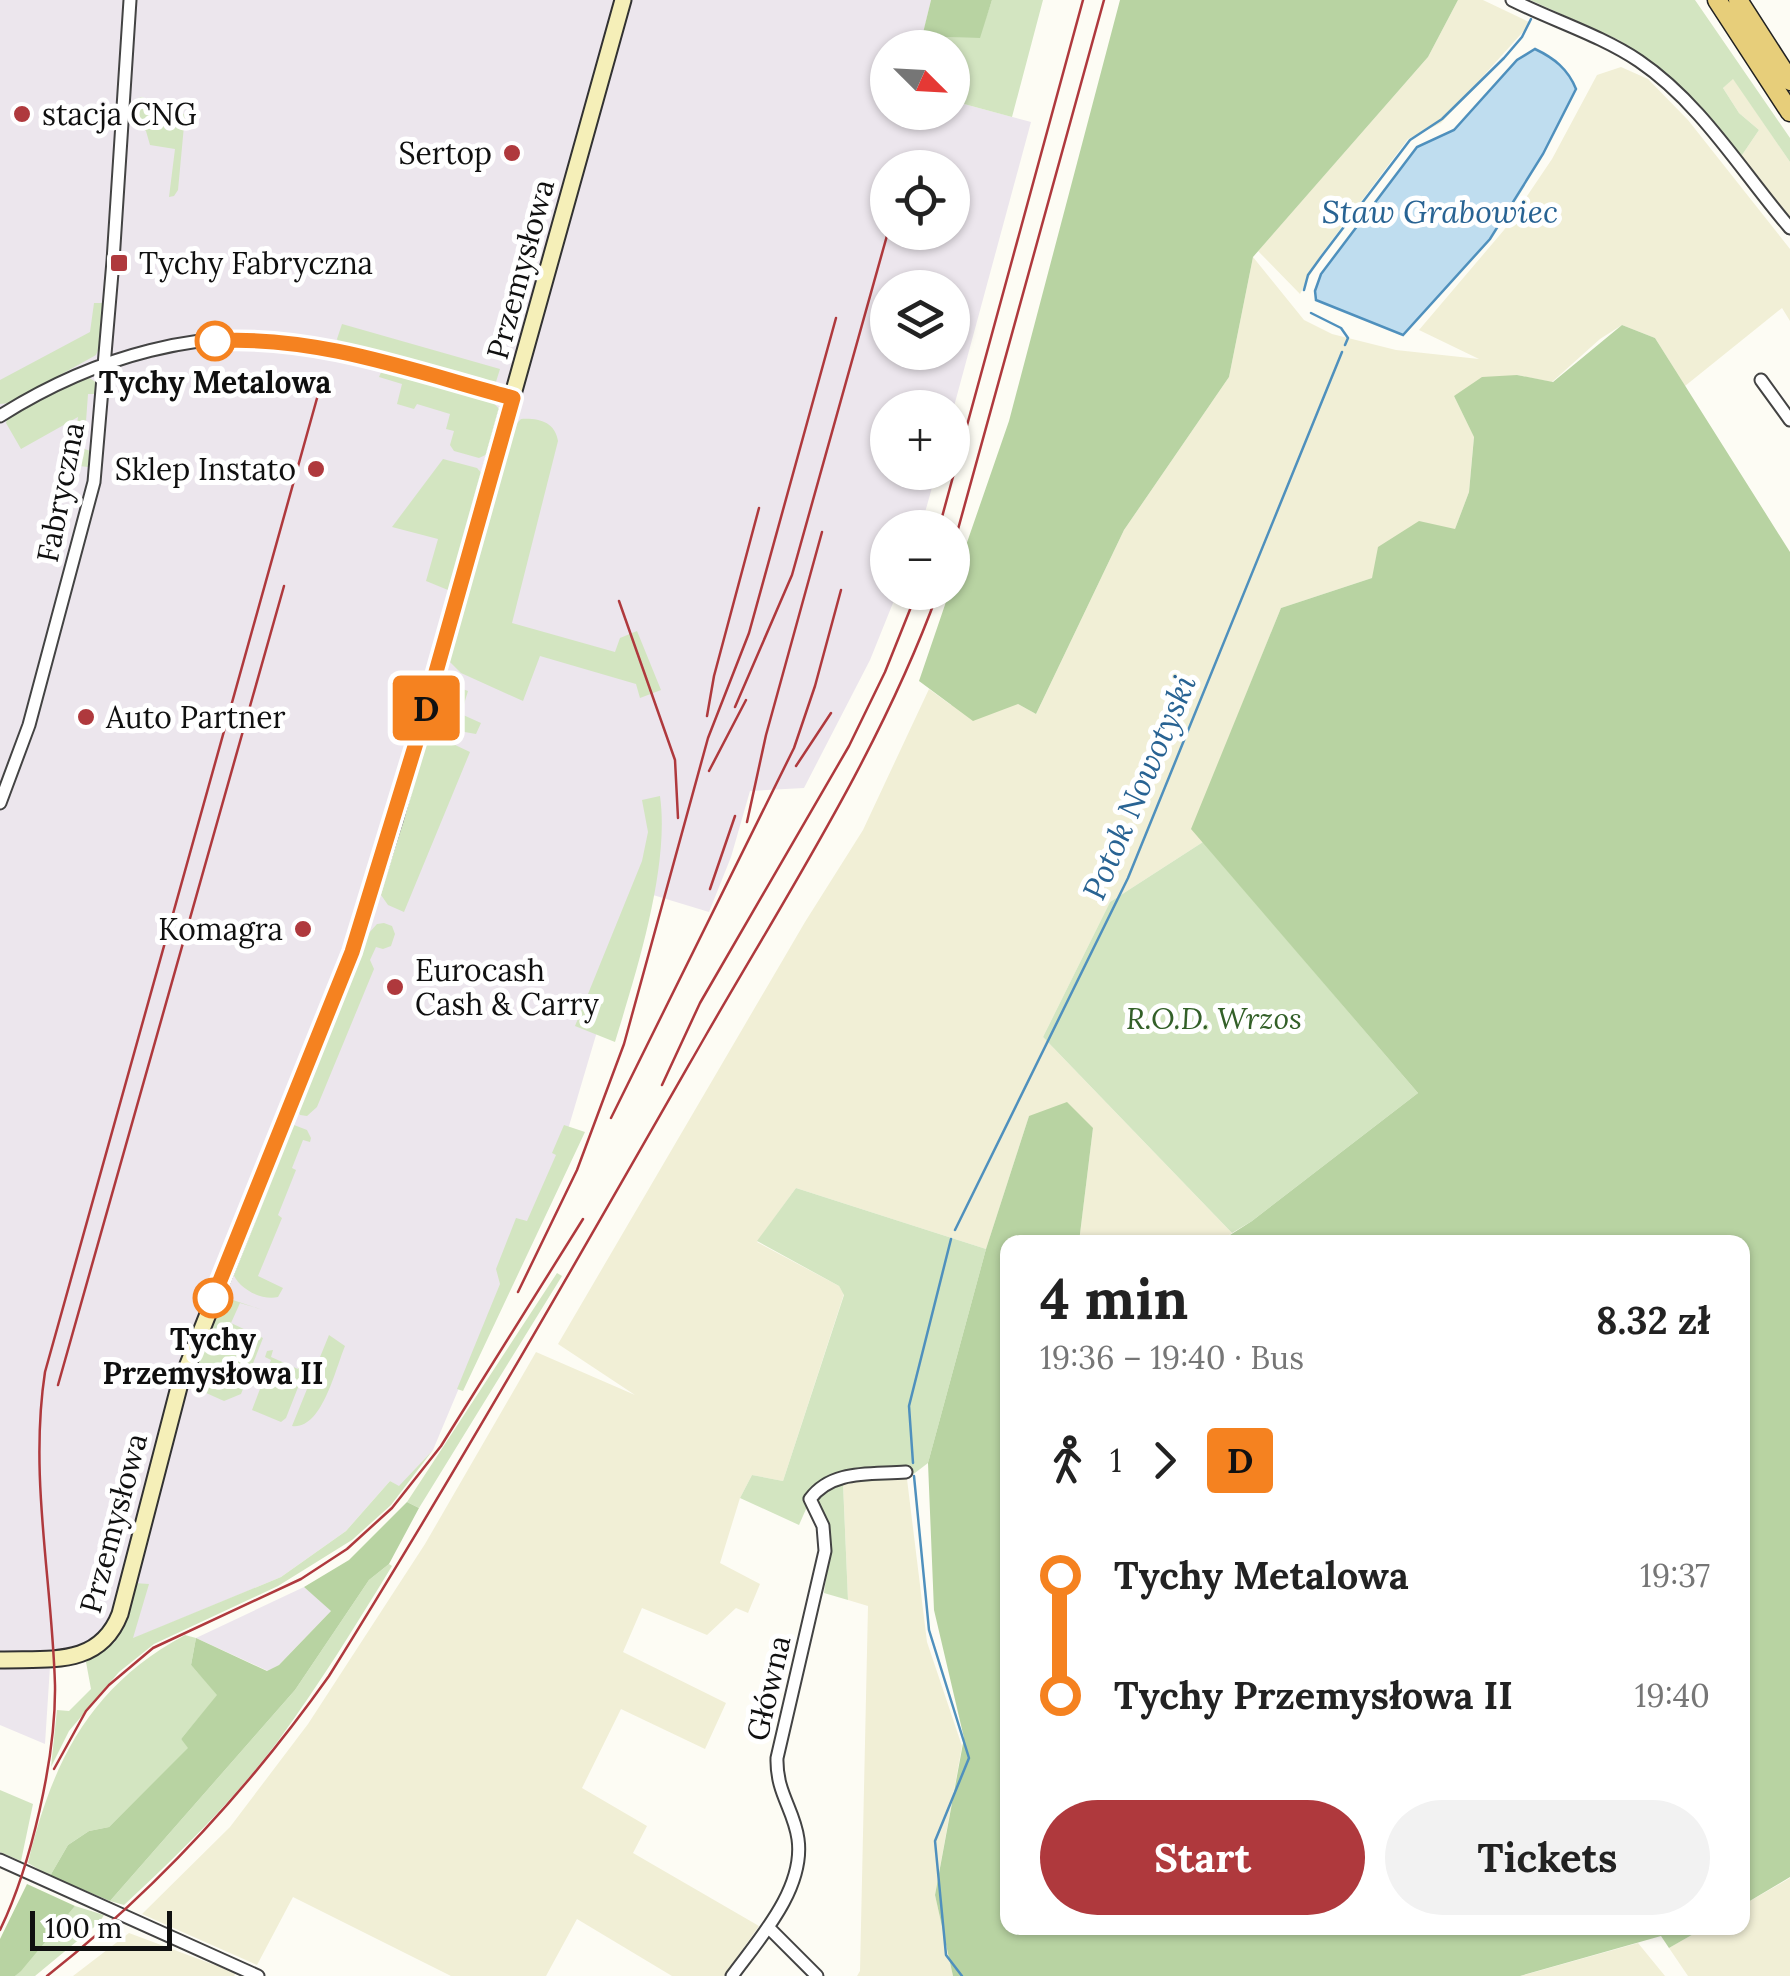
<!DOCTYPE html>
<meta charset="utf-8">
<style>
:root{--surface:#fff;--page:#f2f2f2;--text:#222;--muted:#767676;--accent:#af393d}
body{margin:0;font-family:Lora,serif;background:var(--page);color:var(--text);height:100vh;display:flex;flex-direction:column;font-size:38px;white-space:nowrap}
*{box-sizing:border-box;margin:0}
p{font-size:32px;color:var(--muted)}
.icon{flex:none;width:55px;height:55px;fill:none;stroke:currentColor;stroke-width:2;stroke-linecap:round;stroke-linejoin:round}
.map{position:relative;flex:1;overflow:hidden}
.side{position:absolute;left:1000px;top:1235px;width:750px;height:700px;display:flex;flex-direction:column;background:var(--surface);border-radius:20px;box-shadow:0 2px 8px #0004}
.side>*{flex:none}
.badge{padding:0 20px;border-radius:8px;font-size:35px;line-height:65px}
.needle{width:65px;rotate:114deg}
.controls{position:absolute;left:870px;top:30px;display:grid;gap:20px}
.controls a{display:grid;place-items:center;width:100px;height:100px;border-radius:50%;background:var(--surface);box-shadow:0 2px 8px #0004;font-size:50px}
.scale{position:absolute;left:30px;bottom:25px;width:142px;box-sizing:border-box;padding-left:10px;border:5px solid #101010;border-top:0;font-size:28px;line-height:35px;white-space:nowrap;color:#101010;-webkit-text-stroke:8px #fff;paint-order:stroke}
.map>.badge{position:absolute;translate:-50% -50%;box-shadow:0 0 0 5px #fff}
.legs{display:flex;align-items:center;gap:15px;height:110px;padding:0 40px;font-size:32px}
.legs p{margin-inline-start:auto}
.head{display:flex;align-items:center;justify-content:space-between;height:170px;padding:0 40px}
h1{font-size:55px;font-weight:700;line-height:75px}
.cta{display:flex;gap:20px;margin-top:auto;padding:20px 40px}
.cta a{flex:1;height:115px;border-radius:60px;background:var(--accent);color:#fff;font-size:40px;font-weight:700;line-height:115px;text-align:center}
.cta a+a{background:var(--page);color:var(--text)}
ul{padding:0 40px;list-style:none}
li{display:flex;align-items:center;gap:35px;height:120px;font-size:38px}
li i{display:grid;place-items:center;width:15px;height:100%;margin:0 12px;background:currentColor}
li i::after{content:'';width:25px;height:25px;margin:-12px;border:8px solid;border-radius:50%;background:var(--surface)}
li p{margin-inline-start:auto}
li:first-child i{background:linear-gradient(#0000 50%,currentColor 0)}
li:last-child i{background:linear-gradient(currentColor 50%,#0000 0)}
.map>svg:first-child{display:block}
.industrial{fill:#ece6ed;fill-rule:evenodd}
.farmland{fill:#f1efd6}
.green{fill:#d3e5c1}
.forest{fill:#b8d3a2}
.water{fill:#bfddef;stroke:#4f90bd;stroke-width:2.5}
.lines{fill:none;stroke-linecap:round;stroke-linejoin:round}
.stream{stroke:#4f90bd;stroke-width:2.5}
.street-casing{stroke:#434343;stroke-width:15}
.secondary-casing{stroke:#323232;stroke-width:19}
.primary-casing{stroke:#212121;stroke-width:21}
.street{stroke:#fff;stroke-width:11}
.secondary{stroke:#f5efb8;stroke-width:15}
.primary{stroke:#e7ce7a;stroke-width:18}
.rail{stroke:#af393d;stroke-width:2.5}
.line-1-casing{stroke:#fff;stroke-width:22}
.line-1{stroke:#f58220;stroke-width:15}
.poi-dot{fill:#af393d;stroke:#fff;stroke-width:4}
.stop-1-dot{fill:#fff;stroke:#f58220;stroke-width:5}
.labels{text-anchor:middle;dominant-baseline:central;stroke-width:10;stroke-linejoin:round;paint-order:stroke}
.poi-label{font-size:30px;fill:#101010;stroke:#fff;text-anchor:start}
.street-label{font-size:30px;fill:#101010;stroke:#fff}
.stop-label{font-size:30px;font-weight:bold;fill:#101010;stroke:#fff}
.park-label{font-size:30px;font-style:italic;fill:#336028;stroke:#fff}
.water-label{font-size:32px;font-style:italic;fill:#286393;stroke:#fff}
</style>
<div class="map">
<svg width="1790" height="1976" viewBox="0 0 1790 1976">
<rect width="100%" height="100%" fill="#fdfcf4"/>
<path class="industrial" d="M 0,0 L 931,0 L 920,47 L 888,48 L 888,112 L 952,112 L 953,101 L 1031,122 L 953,410 L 952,408 L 888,408 L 888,472 L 936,473 L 921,527 L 888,528 L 888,592 L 897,593 L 870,660 L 804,788 L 750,791 L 731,857 L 709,912 L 653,895 L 596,1035 L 569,1126 L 433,1450 L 399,1487 L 390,1481 L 346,1531 L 281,1577 L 132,1639 L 135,1583 L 115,1642 L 51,1651 L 45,1744 L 0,1725 ZM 888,168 L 952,168 L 952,232 L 888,232 ZM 888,288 L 952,288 L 952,352 L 888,352 Z
M 304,1587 L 332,1610 L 279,1665 L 268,1671 L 196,1638 Z"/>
<path class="farmland" d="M 1458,0 L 1483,0 L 1531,23 L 1441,123 L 1408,139 L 1320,256 L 1300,294 L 1258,251 L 1428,57 Z
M 1621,67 L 1648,79 L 1688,120 L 1790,249 L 1790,321 L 1782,308 L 1685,386 L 1655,338 L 1622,325 L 1600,339 L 1552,382 L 1517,375 L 1454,396 L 1474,436 L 1469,492 L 1455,529 L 1372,578 L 1281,608 L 1192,829 L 1203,842 L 1110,902 L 1043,1037 L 1232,1233 L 1219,1242 L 1079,1242 L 1093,1128 L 1029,1116 L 986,1249 L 796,1188 L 757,1242 L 839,1286 L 844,1294 L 783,1481 L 752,1475 L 740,1498 L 720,1563 L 760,1584 L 748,1613 L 736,1608 L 707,1635 L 642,1608 L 623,1652 L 726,1703 L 705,1749 L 621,1709 L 582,1788 L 647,1826 L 633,1853 L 759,1926 L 724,1976 L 672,1976 L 577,1919 L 546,1976 L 451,1976 L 293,1897 L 257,1965 L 142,1914 L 230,1827 L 308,1724 L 425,1544 L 536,1352 L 635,1395 L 558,1344 L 805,922 L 863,830 L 929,689 L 951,705 L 1018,704 L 1036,714 L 1124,530 L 1229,377 L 1253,257 L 1304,320 L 1332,334 L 1396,350 L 1479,359 L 1419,330 L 1504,230 L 1552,159 L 1597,75 Z
M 1733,78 L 1790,162 L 1790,217 L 1740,158 L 1759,130 L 1739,113 L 1723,88 Z
M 907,1479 L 927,1642 L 962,1746 L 935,1895 L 953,1976 L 857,1976 L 860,1971 L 868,1606 L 848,1600 L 843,1482 Z
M 1790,1878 L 1790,1976 L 1688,1976 L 1669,1948 L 1704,1928 L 1742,1928 L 1743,1905 Z
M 129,1933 L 236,1973 L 234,1976 L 73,1976 Z
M 1638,1943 L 1665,1976 L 1520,1976 Z"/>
<path class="green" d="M 992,0 L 1043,0 L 1012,117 L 953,101 L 952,48 L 920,48 L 922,37 L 979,38 Z
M 1530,0 L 1695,0 L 1790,138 L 1790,162 L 1733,79 L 1723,88 L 1739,113 L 1759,130 L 1740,158 L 1659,70 L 1619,40 Z
M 141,97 L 175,107 L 185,115 L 178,190 L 174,196 L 169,197 L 175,149 L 150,145 L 146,131 L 128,114 L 131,102 Z
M 94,303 L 104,303 L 102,341 L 96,355 L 10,403 L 0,404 L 0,380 L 90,332 Z
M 342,324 L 500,369 L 495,385 L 339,343 L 337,339 Z
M 383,368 L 489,398 L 501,411 L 492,452 L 479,458 L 454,451 L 450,445 L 454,431 L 446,429 L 450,414 L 417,404 L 414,409 L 397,404 L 402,384 L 379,377 Z
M 88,377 L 97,383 L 98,394 L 88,394 L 84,449 L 91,451 L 88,467 L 70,465 L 78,417 L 21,449 L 6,423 L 8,416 L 42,396 Z
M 521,419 C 539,418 555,422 558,441 L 512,623 L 615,652 L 620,638 L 637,631 L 661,690 L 640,698 L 636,684 L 540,656 L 523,701 L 461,673 L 449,661 L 479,544 L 499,485 L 512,428 Z
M 443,459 L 477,468 L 485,477 L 453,588 L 448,590 L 426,581 L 438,539 L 392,527 Z
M 444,682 L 468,691 L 461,714 L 481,723 L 476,734 L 459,731 L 453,744 L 470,752 L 404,912 L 388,905 L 381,895 L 437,695 Z
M 660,796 C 670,867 636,973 615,1042 L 575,1026 L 642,861 L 648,832 L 642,800 Z
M 1203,842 L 1418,1093 L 1252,1221 L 1232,1233 L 1043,1037 L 1110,902 Z
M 384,923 L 392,926 L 395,934 L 391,946 L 383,949 L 376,947 L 370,960 L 374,969 L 317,1107 L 307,1116 L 300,1115 L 297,1107 L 368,934 L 377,924 Z
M 294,1125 L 307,1130 L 311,1138 L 310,1142 L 303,1140 L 292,1168 L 296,1170 L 278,1215 L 282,1218 L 258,1276 L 283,1288 L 278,1297 C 261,1301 237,1288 232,1271 L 289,1127 Z
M 564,1125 L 585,1132 L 463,1391 L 457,1389 L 500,1284 L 496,1269 L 516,1218 L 527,1221 L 556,1155 L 552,1153 Z
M 796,1188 L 986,1249 L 928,1463 L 907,1479 L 843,1483 L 848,1600 L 824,1593 C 829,1557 839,1526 810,1500 L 799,1525 L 740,1498 L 752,1475 L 783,1481 L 844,1295 L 839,1286 L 757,1241 Z
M 557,1273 L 562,1276 L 419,1508 L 407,1502 Z
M 230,1299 L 263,1310 L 240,1303 L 231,1323 L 263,1338 L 241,1394 L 224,1401 L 195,1388 L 192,1379 L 221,1301 Z
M 329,1335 L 345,1346 C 335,1370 322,1430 292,1426 Z
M 273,1350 L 271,1357 L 298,1369 L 302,1361 L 306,1367 L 286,1418 L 281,1422 L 252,1410 L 271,1360 L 265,1357 L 267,1351 Z
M 433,1450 L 391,1505 L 352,1540 L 278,1586 L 154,1644 L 119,1672 L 69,1731 L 51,1767 L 57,1710 L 69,1711 L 91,1689 L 86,1662 L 115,1642 L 134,1583 L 149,1584 L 133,1638 L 281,1577 L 346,1531 L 390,1481 L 399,1486 Z
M 389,1564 L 392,1566 C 356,1625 319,1685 278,1741 C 233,1801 179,1854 124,1905 L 110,1901 L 295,1690 L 369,1580 Z
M 185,1635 L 196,1638 L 191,1665 L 218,1695 L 181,1739 L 189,1748 L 109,1827 L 89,1831 L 68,1845 L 50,1876 L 28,1863 C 52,1762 90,1686 185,1635 Z
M 0,1790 L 33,1804 L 21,1861 L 0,1852 Z
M 75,1906 L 104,1915 L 99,1923 L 35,1976 L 15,1976 Z"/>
<path class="forest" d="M 931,0 L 992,0 L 980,38 L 922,37 Z
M 1120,0 L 1458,0 L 1428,57 L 1253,257 L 1229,377 L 1124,530 L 1036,714 L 1018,704 L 973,721 L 919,681 L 949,593 L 952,592 L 953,583 L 1009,421 Z
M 1622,325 L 1655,338 L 1790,552 L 1790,1877 L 1743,1905 L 1742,1242 L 1219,1242 L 1252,1221 L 1418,1093 L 1191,829 L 1281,608 L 1372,578 L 1378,547 L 1419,521 L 1455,529 L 1469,492 L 1474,437 L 1454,396 L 1482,377 L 1517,375 L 1553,382 Z
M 1067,1102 L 1093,1128 L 1079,1242 L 1008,1242 L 1008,1928 L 1704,1928 L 1669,1948 L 1661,1936 L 1520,1976 L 953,1976 L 935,1895 L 964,1738 L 934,1610 L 928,1463 L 986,1249 L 1029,1116 Z
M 407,1502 L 419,1508 L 389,1564 L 369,1580 L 295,1690 L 110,1901 L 50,1876 L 68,1845 L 89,1831 L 109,1827 L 188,1748 L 181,1739 L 217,1695 L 191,1665 L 196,1638 L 267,1671 L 279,1665 L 331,1611 L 304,1587 L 349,1560 Z
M 27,1884 L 75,1906 L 21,1971 L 15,1976 L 0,1976 L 0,1939 Z"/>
<path class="water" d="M 1535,49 C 1554,58 1568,69 1576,89 L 1543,154 L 1490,239 L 1403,335 L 1316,300 L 1315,291 L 1321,274 L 1417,147 L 1454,130 L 1517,60 Z"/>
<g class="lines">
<path class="stream" d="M 1304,290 L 1308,275 L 1321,257 L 1410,140 L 1442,119 L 1504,58 L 1522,37 L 1531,19
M 1311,313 L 1341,328 L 1348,338 L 1345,345
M 955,1230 L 1128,878 L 1342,352
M 913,1463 L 909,1406 L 951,1239
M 914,1476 L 929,1630 L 969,1758 L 935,1841 L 946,1955 L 962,1976"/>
<g class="street-casing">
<path id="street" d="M 1512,0 C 1554,21 1600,35 1639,61 C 1701,103 1742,172 1790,228
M 1761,380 L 1790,420
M 0,416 C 92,358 204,323 313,345 C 380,359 447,380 513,398
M 0,803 L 29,725 L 94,482 L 113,261 L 130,0
M 0,1860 L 258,1976
M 768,1927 L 817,1976
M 732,1976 C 759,1939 805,1889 798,1839 C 794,1809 776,1793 777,1758 L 825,1551 L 823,1526 L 810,1499 C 832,1469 871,1475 906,1472"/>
</g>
<g class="secondary-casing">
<path id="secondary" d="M 0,1660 C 48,1658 99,1668 120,1614 L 179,1387 L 352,952 L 395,817 L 623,0"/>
</g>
<g class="primary-casing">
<path id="primary" d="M 1717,0 L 1790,112
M 1738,0 L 1790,81"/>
</g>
<use href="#street" class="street"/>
<use href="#secondary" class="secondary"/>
<use href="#primary" class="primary"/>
<path class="rail" d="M 906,168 L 907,163
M 939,528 L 1083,0
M 952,551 L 1104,0
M 619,601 L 675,760 L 678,818
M 735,707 L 792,575 L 888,232
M 707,716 L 714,676 L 759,508
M 796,766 L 831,713
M 709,771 L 746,700
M 747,822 L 766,735 L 822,532
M 710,889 L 735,816
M 662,1085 L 700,1003 L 849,746 L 885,672 L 917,592
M 611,1118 L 794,748 L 815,686 L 841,590
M 518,1292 L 577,1170 L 624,1044 L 708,738 L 749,633 L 836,318
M 58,1385 L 284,586
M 54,1769 L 86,1711 L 109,1685 L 153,1648 L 301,1579 L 347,1549 L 392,1508 L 441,1446 L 583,1219
M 0,1930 C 31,1866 56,1757 55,1685 C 52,1580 29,1476 45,1372 L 321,384
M 47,1976 C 157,1889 248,1790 329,1676 C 460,1466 583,1250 706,1035 C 789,891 881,749 938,592"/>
</g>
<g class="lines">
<g class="line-1-casing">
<path id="line-1" d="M 213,1298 L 352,952 L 416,743 L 513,398 C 416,372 317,335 215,341"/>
</g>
<use href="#line-1" class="line-1"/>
</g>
<g class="poi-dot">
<circle cx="22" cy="114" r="10"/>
<circle cx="512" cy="153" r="10"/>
<rect x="109" y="253" width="20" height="20" rx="5"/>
<circle cx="316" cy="469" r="10"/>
<circle cx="86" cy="717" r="10"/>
<circle cx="303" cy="929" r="10"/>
<circle cx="395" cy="987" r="10"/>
</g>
<g class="stop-1-dot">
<circle cx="215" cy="341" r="18"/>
<circle cx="213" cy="1298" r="18"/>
</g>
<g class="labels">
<g class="poi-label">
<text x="42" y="114">stacja CNG</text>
<text x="492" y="153" text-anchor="end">Sertop</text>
<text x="139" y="263">Tychy Fabryczna</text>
<text x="296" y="469" text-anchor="end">Sklep Instato</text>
<text x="106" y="717">Auto Partner</text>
<text x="283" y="929" text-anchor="end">Komagra</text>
<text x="415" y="970">Eurocash<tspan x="415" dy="34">Cash &amp; Carry</tspan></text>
</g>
<g class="street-label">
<text transform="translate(520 269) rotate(-75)">Przemysłowa</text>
<text transform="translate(60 492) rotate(-79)">Fabryczna</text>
<text transform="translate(113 1523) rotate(-75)">Przemysłowa</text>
<text transform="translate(768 1688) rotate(-77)">Główna</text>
</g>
<g class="stop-label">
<text x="215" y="382">Tychy Metalowa</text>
<text x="213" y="1339">Tychy<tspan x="213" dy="34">Przemysłowa II</tspan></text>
</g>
<g class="park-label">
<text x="1214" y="1018">R.O.D. Wrzos</text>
</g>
<g class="water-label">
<text x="1440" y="211">Staw Grabowiec</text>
<text transform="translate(1139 787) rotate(-67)">Potok Nowotyski</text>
</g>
</g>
</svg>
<div class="controls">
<a><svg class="needle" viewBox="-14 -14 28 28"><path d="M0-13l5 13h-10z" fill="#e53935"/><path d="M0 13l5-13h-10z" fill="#767676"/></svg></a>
<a><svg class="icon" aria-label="locate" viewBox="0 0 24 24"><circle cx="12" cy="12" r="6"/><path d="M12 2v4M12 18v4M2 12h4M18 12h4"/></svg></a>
<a><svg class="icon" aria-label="layers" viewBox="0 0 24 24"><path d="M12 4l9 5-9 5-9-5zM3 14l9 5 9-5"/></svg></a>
<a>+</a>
<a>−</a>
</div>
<div class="scale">100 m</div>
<b class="badge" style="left:426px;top:708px;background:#f58220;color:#111">D</b>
<section class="side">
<div class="head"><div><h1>4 min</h1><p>19:36 – 19:40 · Bus</p></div><b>8.32 zł</b></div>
<div class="legs"><svg class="icon" aria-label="walk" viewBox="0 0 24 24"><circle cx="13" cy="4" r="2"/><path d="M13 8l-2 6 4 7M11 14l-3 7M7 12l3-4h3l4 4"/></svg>1<svg class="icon" aria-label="forward" viewBox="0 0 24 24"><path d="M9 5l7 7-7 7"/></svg><b class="badge" style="background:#f58220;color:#111">D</b></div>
<ul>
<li><i style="color:#f58220"></i><b>Tychy Metalowa</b><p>19:37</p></li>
<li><i style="color:#f58220"></i><b>Tychy Przemysłowa II</b><p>19:40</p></li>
</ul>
<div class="cta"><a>Start</a><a>Tickets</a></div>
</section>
</div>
